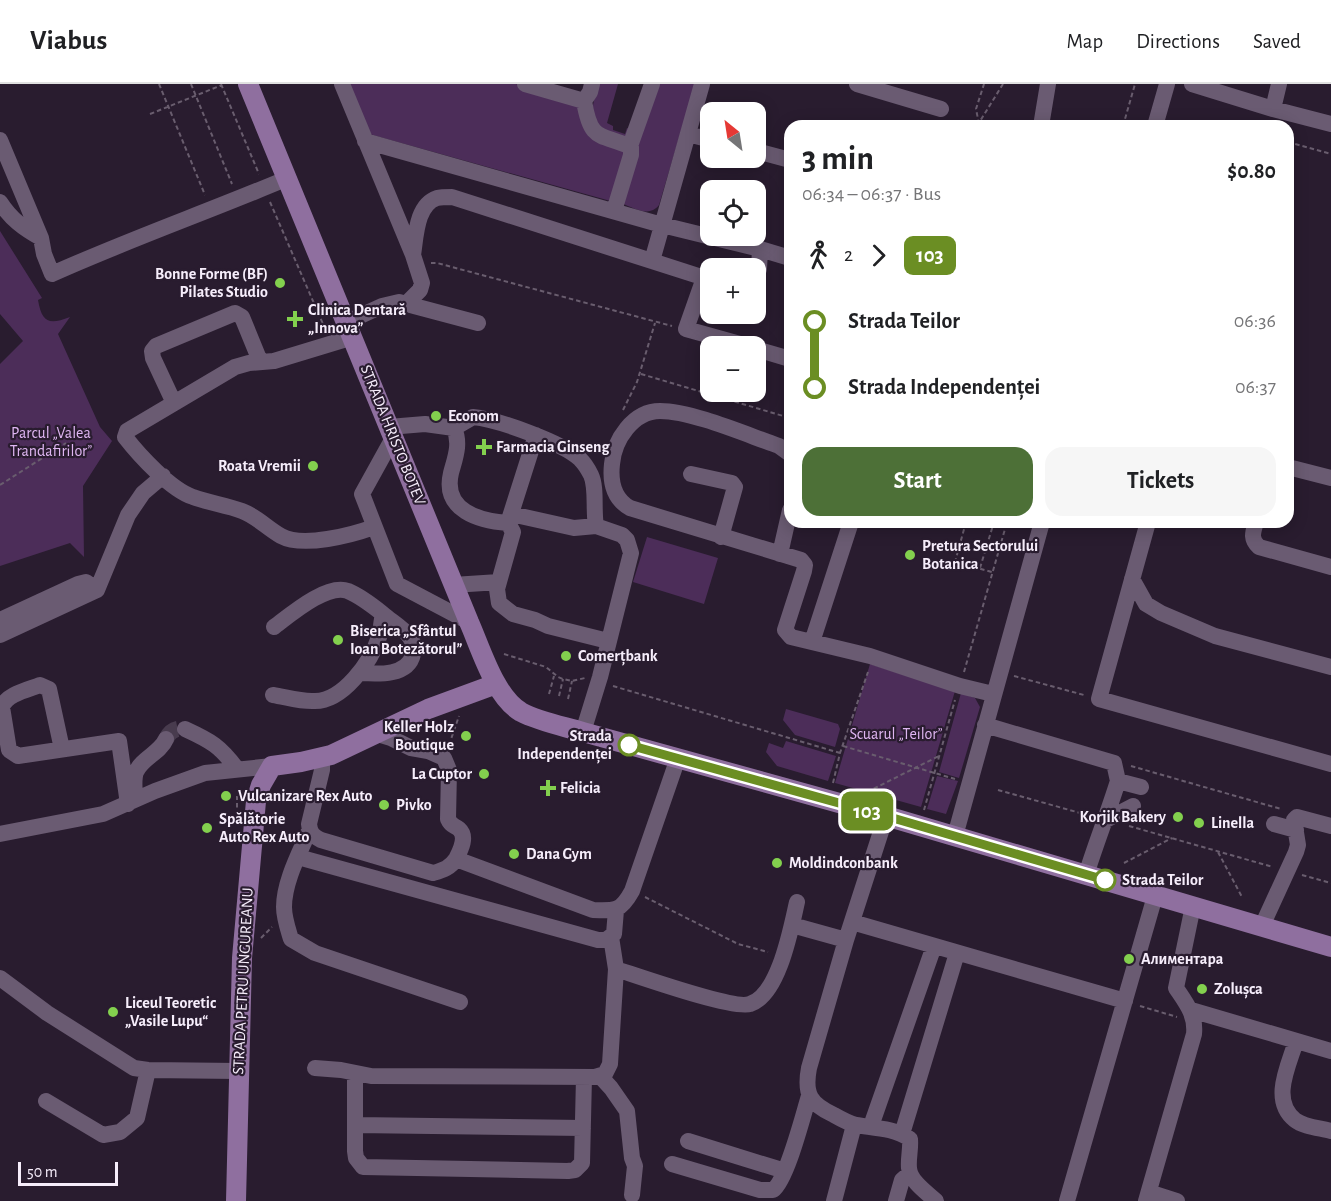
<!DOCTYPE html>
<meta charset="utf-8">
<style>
:root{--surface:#fff;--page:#f6f6f6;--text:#202124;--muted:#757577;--line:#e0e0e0;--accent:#4d7037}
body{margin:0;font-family:"Alegreya Sans",sans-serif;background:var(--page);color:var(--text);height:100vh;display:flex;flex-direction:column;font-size:22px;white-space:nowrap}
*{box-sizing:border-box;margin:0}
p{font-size:20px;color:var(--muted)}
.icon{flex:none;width:33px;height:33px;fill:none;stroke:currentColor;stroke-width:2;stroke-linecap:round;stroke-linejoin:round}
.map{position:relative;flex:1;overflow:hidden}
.details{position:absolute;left:784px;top:36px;width:510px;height:408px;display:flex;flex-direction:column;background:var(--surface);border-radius:18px;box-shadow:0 3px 15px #0003}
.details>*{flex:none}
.badge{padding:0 12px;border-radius:9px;font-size:21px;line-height:39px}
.needle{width:39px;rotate:330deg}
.buttons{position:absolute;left:700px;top:18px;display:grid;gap:12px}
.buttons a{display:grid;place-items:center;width:66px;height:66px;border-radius:12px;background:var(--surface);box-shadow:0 3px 15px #0003;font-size:30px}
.scale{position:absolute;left:18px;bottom:15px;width:100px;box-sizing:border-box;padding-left:6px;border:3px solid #f6edfb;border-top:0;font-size:16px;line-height:21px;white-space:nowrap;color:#f6edfb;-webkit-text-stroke:4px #291c2f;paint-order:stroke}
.map>.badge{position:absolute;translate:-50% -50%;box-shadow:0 0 0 3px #fff}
.legs{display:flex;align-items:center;gap:9px;height:66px;padding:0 18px;font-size:20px}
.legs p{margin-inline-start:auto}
.summary{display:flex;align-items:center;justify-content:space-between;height:102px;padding:0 18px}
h1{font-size:33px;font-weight:600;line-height:45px}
.primary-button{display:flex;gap:12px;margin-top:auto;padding:12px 18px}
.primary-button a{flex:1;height:69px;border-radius:18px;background:var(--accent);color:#fff;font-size:24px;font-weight:600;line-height:69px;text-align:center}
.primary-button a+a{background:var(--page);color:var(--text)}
ul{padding:0 18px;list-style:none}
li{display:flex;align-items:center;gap:21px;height:66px;font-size:22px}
li i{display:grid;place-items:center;width:9px;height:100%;margin:0 8px;background:currentColor}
li i::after{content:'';width:15px;height:15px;margin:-8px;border:4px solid;border-radius:50%;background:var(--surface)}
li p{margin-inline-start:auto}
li:first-child i{background:linear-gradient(#0000 50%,currentColor 0)}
li:last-child i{background:linear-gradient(currentColor 50%,#0000 0)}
header{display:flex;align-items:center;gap:36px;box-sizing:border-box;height:84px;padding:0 30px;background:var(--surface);border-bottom:2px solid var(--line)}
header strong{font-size:28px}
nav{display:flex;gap:33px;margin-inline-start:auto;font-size:21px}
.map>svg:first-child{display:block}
.green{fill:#4c2d59}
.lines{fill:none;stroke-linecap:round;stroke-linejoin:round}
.minor-tunnel{stroke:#483b4e;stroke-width:16;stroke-dasharray:16 8;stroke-linecap:butt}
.path{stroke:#695d6e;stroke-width:2;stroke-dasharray:4.5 3;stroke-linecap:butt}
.minor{stroke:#6a5b72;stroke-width:16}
.major{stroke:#8f6f9f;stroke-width:20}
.line-1-casing{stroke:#fff;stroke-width:14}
.line-1{stroke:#6b8e23;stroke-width:9}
.poi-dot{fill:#83d04e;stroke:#291c2f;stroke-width:2}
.stop-1-dot{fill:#fff;stroke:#6b8e23;stroke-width:3}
.labels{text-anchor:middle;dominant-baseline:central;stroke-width:4.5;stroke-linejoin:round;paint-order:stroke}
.poi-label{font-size:16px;font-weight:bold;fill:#f6edfb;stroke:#291c2f;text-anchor:start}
.park-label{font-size:16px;fill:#dfb6f2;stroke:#291c2f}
.street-label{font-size:16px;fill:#f6edfb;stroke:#291c2f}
.stop-label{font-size:16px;font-weight:bold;fill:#f6edfb;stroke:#291c2f;text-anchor:end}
</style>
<header>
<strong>Viabus</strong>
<nav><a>Map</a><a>Directions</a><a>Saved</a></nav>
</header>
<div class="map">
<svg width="1331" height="1117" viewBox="0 0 1331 1117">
<rect width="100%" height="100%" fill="#291c2f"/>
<path class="green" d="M 349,0 L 516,0 L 582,20 L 583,32 L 629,65 L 614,118 L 369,50 Z
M 597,0 L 618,0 L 607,39 L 613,42 L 613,46 L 625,50 L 627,44 L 630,45 L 627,57 L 605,51 L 591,32 Z
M 656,0 L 695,0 L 659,121 C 649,134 634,124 621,119 Z
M 0,147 L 42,214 L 38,216 C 42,239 49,241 70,233 L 58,250 L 100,343 L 112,357 L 83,402 L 84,473 L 70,459 L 0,482 L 0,280 L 23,257 L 0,230 Z
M 647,453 L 718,474 L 704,520 L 633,498 Z
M 870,580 L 955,607 L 921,723 L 835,699 Z
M 961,609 L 975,614 L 980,623 L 959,694 L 939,688 Z
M 786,625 L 838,640 L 840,645 L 835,663 L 795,651 L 783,636 Z
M 786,657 L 836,672 L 828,697 L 777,682 L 766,668 L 769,659 L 783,664 Z
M 937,692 L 958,697 L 946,730 L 927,725 Z"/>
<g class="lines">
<path class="minor-tunnel" d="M 166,655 C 170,647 176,643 185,645"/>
<path class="path" d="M 159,0 L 205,111
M 191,0 L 232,100
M 221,0 L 259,90
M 150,30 L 222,1
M 1222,39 L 1234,42
M 979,40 L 976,25 L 984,0
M 977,42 L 1003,0
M 1123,42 L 1135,0
M 1288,58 L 1331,70
M 270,118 L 326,247
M 431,179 L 437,179 L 672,242
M 641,290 L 790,334
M 623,326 L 637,298 L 655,239
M 0,401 L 66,359
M 966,438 L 955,478 L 992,488
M 980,484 L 994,438
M 504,570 L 546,583 L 558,593 L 563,595 L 572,597 L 585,594
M 964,588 L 1007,438
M 1014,592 L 1084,611
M 613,602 L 840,669
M 549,610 L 554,592
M 559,612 L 563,595
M 568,615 L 572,597
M 449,661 L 459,632
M 843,662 L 955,695
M 1131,682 L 1281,725
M 833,699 L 840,669 L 868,588
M 998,706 L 1091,732
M 867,708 L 939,672
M 924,726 L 955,616
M 237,731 L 237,712
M 1129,742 L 1273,783
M 1218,768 L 1242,813
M 1124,779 L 1172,754
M 1302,791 L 1331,799
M 645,813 L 738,860 L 768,868
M 261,854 L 272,843
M 1140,922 L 1177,933"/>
<path class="minor" d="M 342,0 L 413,171 L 422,199 L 420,206 L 407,219
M 525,0 L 584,17
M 592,0 L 590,8 L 584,17 C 591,59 600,49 631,63 L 631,71 L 614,127
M 857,0 L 941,25
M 1192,0 L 1273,25
M 1279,0 L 1273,25 L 1331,40
M 1041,42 L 1048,0
M 1155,42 L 1167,0
M 688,50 L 711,56
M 0,56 L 41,154 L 44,170 L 52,190 C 130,155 210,127 288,94
M 365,57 L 662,141 L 760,165
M 630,62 L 652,0
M 756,67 L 790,76
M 0,118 C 11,135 23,144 41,154
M 413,171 C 416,153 416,121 437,114 C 441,113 447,113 452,113 L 711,196
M 652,177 L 702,0
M 756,192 L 759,185 L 760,165 L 790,174
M 704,194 L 686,245 L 747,262
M 347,238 L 382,222 L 399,218 L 478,239
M 353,253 L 274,277 L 249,279 L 235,283 L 127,347 L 125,353 C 139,371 171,406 193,413 C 209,419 226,421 242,427 C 256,432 267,444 281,452 C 303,464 352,451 374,443
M 756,265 L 790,275
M 174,319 L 153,274 L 152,267 L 156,262 L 235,229 L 242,233 L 260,277
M 389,343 L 425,340 L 454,344 L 473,333 C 497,335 563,359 580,375 C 585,380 588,385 591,391 C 597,404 593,426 596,442
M 454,344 C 461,360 455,374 451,389 C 442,427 480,437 508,439 L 513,448 L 497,505 L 499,519 L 513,530 L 535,536 L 548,542 L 608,557
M 393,354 L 362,410 L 397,500 L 469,538
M 790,370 L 779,362 C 747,351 692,327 660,327 C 633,327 614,356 612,380 C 610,398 614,415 630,424 L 801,476 L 805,481 L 804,487 L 785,546 L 791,553 L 870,572 L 960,602 L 993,610
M 1288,383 L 1331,394
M 691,390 L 732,399 L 735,403 L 721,453
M 511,430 L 574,444 L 596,442 L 622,451 L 627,456 L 631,469 L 600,593 L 583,648
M 1148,438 L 1099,615 L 1331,680
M 1256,438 C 1253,448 1250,455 1259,463 L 1331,483
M 508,439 L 536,351
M 780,470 L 790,426
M 1132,495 L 1146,520 L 1161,529 L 1215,552 L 1331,583
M 453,501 L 499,498
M 0,536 L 78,500 L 86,498 L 97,506 L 128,431 L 143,409 L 163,392
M 0,551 L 97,506
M 812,558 L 851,438
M 359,589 C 376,590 408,593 413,570 C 415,563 413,557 409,552 C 402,543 391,537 383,530
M 273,611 C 286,613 301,618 315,617 C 343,617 371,578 379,553 C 381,546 381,538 383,530 C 373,522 360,512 348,507 C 327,499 290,531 274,543
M 985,641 L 1114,679 L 1118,697
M 185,645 C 211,657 220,662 237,685
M 378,650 L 391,654 L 411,664 L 428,667 L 444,674 L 449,686 L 448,735 C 451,742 454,741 459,745 C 468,753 460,767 456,775
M 62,665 L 49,605 L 40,601 C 27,606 7,610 2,623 L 9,666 L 18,672 L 119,657 L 128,720
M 322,674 L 322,686 L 309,740 C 310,749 313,752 321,756 L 433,789 C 443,786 450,784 456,775 L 593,826 C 616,827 621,827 632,807 L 678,674
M 135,714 C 135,706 133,696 136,688 C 142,674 160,669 166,655
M 886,732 L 846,856 L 809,984 C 804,1010 810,1020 834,1031 C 841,1035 848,1039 856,1041 C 874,1044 894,1044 910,1055 C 911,1065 908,1074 909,1084 C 910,1097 926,1108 936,1117
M 1106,736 L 1133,722
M 1274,740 L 1296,746
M 309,747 C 299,770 284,798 284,823 C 284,834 288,845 291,855 L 315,869 L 460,918
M 0,750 L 103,730 L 155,707 L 205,689 L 272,682
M 955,752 L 1042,438
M 298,773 L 598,856 L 606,856 L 614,850 L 616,826
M 1086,791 C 1096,759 1108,729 1118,697 L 1141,703
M 852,838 L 1125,917
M 792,841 L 846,856
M 1262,842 L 1296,768 L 1298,761 L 1294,736 L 1297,733 L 1331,742
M 616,885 C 638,892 734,926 750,920 C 779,911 791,844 797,818
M 0,894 L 47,929 L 134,984 L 148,986 L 238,987
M 1191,926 L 1331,967
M 1296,957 C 1289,981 1270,1016 1295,1036 C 1304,1043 1320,1044 1331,1047
M 315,984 L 341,986 L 371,992 L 595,993 L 605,990 L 610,980 L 616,885 L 611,853
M 355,990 L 355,1067 L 356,1074 L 363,1083 L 568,1087 L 575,1086 L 582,1079 L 584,993
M 600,992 L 611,1004 L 627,1027 L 632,1074 L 635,1082 L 632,1111
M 46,1017 L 103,1051 L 120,1048 L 137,1034 L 148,986
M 355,1041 L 583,1044
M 871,1042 L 934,862
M 902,1050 L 957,869
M 688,1057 L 785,1087
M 672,1080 L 760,1106 L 773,1106 C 787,1096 803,1031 809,1012
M 1149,1108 L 1177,1117
M 834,1117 L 854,1041
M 896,1117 L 902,1096 L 910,1089
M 1067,1117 L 1155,812
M 1146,1117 L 1194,950 C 1196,931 1186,919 1176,904 L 1193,822"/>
<path class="major" d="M 248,0 L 469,538 C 481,565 495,613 521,628 C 540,638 563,642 583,648 L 886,732 L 1331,863
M 236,1117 L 242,874 L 256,717 L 261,701 L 272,682 L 301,678 L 331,671 L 428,625 L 496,600"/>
</g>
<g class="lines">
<g class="line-1-casing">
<path id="line-1" d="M 629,661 L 886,732 L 1105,796"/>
</g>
<use href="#line-1" class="line-1"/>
</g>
<g class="poi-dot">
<circle cx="280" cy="199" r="6"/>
<path d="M292 226h6v6h6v6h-6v6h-6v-6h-6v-6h6z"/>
<circle cx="436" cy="332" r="6"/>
<path d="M481 354h6v6h6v6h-6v6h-6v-6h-6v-6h6z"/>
<circle cx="313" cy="382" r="6"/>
<circle cx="910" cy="471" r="6"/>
<circle cx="338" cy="556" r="6"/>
<circle cx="566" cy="572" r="6"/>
<circle cx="466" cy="652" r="6"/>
<circle cx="484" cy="690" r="6"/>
<path d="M545 695h6v6h6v6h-6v6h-6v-6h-6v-6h6z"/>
<circle cx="226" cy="712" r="6"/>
<circle cx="384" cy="721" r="6"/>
<circle cx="1178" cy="733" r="6"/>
<circle cx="1199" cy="739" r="6"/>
<circle cx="207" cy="744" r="6"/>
<circle cx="514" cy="770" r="6"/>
<circle cx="777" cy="779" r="6"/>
<circle cx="1129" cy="875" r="6"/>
<circle cx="1202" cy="905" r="6"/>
<circle cx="113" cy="928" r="6"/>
</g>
<g class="stop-1-dot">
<circle cx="629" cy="661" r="10"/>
<circle cx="1105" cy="796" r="10"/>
</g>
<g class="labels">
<g class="poi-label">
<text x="268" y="190" text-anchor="end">Bonne Forme (BF)<tspan x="268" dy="18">Pilates Studio</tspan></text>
<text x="308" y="226">Clinica Dentară<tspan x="308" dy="18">„Innova”</tspan></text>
<text x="448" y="332">Econom</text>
<text x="496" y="363">Farmacia Ginseng</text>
<text x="301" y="382" text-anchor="end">Roata Vremii</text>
<text x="922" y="462">Pretura Sectorului<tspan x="922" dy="18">Botanica</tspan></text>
<text x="350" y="547">Biserica „Sfântul<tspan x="350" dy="18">Ioan Botezătorul”</tspan></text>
<text x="578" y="572">Comerțbank</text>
<text x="454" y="643" text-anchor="end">Keller Holz<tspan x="454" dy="18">Boutique</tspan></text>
<text x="472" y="690" text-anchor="end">La Cuptor</text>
<text x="560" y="704">Felicia</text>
<text x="238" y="712">Vulcanizare Rex Auto</text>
<text x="396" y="721">Pivko</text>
<text x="1166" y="733" text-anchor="end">Korjik Bakery</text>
<text x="219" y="735">Spălătorie<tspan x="219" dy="18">Auto Rex Auto</tspan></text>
<text x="1211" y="739">Linella</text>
<text x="526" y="770">Dana Gym</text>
<text x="789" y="779">Moldindconbank</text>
<text x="1141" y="875">Алиментара</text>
<text x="1214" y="905">Zolușca</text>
<text x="125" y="919">Liceul Teoretic<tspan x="125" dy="18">„Vasile Lupu“</tspan></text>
</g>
<g class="park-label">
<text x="51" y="349">Parcul „Valea<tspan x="51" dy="18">Trandafirilor”</tspan></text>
<text x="896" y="650">Scuarul „Teilor”</text>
</g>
<g class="street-label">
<text transform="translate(393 351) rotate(68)">STRADA HRISTO BOTEV</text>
<text transform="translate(243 897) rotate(-87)">STRADA PETRU UNGUREANU</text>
</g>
<g class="stop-label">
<text x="612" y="652">Strada<tspan x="612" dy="18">Independenței</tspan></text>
<text x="1122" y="796" text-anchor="start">Strada Teilor</text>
</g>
</g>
</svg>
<div class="buttons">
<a><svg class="needle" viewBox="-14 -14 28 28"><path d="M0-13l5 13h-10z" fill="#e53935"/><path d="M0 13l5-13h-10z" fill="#757577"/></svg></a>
<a><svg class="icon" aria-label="locate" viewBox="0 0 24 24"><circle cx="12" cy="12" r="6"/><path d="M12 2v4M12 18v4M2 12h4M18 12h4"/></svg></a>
<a>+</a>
<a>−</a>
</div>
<div class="scale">50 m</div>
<b class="badge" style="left:867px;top:727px;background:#6b8e23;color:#fff">103</b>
<section class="details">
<div class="summary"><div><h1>3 min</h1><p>06:34 – 06:37 · Bus</p></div><b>$0.80</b></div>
<div class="legs"><svg class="icon" aria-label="walk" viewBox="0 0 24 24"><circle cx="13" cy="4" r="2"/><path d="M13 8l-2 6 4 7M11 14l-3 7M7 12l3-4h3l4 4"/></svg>2<svg class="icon" aria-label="forward" viewBox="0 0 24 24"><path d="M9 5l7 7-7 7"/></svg><b class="badge" style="background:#6b8e23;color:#fff">103</b></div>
<ul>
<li><i style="color:#6b8e23"></i><b>Strada Teilor</b><p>06:36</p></li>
<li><i style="color:#6b8e23"></i><b>Strada Independenței</b><p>06:37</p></li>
</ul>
<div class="primary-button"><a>Start</a><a>Tickets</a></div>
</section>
</div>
